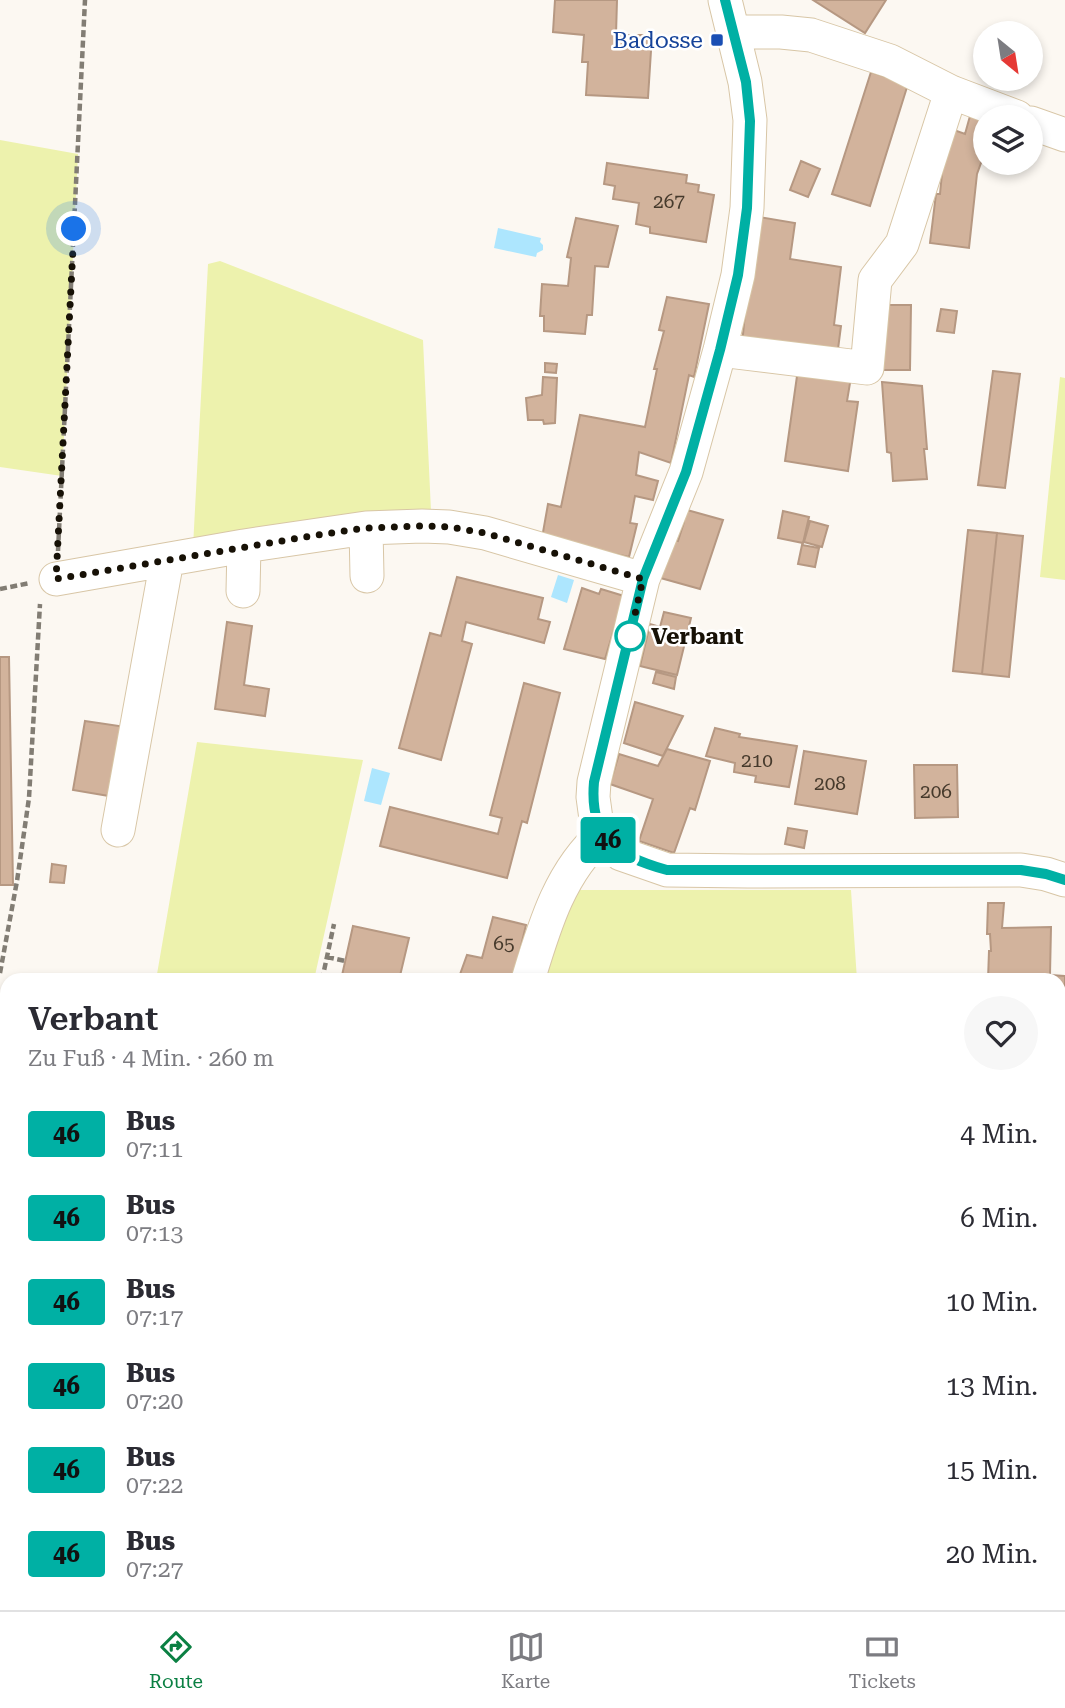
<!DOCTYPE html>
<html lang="de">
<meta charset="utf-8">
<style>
:root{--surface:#fff;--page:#f7f7f7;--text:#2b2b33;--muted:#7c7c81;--line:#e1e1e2;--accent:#0b8043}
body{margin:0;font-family:"Roboto Serif",serif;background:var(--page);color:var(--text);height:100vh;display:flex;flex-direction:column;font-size:26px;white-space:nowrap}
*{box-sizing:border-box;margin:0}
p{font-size:23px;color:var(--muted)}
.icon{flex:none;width:38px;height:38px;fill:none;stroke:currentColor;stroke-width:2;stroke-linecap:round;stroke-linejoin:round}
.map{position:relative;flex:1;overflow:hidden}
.panel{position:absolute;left:0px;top:973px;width:1066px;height:637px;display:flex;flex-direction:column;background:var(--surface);border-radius:21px 21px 0 0;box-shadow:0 4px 10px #0003}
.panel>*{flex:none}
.badge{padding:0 14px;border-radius:5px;font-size:24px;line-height:46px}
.needle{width:46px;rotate:150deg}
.buttons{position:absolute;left:973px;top:21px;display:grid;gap:14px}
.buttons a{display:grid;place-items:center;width:70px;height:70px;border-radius:50%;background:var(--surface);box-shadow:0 4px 10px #0003;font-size:35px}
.you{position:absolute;width:35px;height:35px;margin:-18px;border:5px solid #fff;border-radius:50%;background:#1a73e8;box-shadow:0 0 0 10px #1a73e833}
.map>.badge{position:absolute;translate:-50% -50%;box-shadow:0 0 0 4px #fff}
.round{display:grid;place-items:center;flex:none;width:74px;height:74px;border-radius:37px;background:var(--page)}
.head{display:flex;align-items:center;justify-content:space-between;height:119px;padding:0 28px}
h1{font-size:33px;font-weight:600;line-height:52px}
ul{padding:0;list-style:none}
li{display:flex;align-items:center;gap:21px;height:84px;padding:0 28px}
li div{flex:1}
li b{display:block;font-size:26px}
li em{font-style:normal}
li .badge{min-width:77px;font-weight:700;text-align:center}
.tab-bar{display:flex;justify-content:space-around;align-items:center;height:98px;border-top:2px solid var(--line);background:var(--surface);font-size:19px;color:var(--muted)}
.tab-bar a{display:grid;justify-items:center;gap:4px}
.tab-bar .current{color:var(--accent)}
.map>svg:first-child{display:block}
.green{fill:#edf2ad}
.water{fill:#ade6fe}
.building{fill:#d2b39c;stroke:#b69882;stroke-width:2}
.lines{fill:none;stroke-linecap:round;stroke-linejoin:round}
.minor-casing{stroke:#d8c6a6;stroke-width:35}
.path{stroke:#827d74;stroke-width:4.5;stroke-dasharray:7 3.5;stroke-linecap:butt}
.minor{stroke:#fff;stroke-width:33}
.line-casing{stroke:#fff;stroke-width:16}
.line{stroke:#00b0a4;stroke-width:10}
.walk{stroke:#171106;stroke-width:7;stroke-dasharray:0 12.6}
.transit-dot{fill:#1a4fb4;stroke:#fff;stroke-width:2.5}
.stop-dot{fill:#fff;stroke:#00b0a4;stroke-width:3.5}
.labels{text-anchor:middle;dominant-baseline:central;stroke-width:5;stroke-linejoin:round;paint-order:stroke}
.number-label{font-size:19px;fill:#463a2c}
.transit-label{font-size:23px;fill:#164399;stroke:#fff;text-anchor:end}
.stop-label{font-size:23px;font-weight:bold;fill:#171106;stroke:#fff;text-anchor:start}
</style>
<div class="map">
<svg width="1065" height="1610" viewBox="0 0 1065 1610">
<rect width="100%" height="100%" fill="#fcf8f2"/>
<path class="green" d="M 0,140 L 78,154 L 62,476 L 0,467 Z
M 220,261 L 423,340 L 431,511 L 193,547 L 208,264 Z
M 1060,377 L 1065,378 L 1065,580 L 1040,577 Z
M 197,742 L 363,760 L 314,980 L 156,980 Z
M 577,890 L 851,890 L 857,980 L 541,980 Z
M 1059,1146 L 1065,1163 L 1065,1546 L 1059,1517 Z"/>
<path class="water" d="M 498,228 L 541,238 L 540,242 L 543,245 L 543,250 L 537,253 L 536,257 L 494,248 Z
M 558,575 L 574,580 L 567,603 L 551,597 Z
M 372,768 L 390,773 L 381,805 L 364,801 Z"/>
<path class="building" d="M 555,0 L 617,0 L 616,35 L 652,35 L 648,98 L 586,95 L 588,62 L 582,62 L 584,35 L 553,32 Z
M 813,0 L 886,0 L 865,33 Z
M 871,72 L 908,84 L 870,206 L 832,194 Z
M 970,116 L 985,121 L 985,152 L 977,174 L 969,248 L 930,243 L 936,194 L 940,194 L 943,163 L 954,130 L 965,134 Z
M 801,161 L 820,169 L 808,197 L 790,190 Z
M 607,163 L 687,175 L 686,183 L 699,185 L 698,192 L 714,195 L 706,242 L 650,233 L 650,227 L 636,224 L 639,203 L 613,199 L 615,186 L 604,184 Z
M 759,217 L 795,223 L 790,259 L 841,267 L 834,325 L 841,326 L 837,357 L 742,345 L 748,281 Z
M 576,218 L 618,226 L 608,267 L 595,266 L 592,315 L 587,315 L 585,334 L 544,331 L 544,316 L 540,316 L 542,284 L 568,286 L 571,258 L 567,257 Z
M 667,297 L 709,304 L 694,377 L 689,375 L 671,463 L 639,452 L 636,475 L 658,481 L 653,500 L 635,496 L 630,523 L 637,524 L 629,557 L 542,538 L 548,504 L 561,507 L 580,415 L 645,427 L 657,369 L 654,369 L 664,331 L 659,330 Z
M 878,305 L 911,305 L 910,370 L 877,370 Z
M 941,309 L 957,311 L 954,333 L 937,331 Z
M 545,363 L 557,364 L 556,373 L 545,372 Z
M 798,369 L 851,377 L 847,401 L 858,402 L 848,471 L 785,461 Z
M 993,371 L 1020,374 L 1005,488 L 978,485 Z
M 543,377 L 557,378 L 555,423 L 544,424 L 543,420 L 528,420 L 526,398 L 542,395 Z
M 882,382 L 922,386 L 927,449 L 924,449 L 927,479 L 893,481 L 891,453 L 887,452 Z
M 680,508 L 723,520 L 700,589 L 657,577 L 669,538 L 678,541 L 684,522 Z
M 783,511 L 809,517 L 803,543 L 778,538 Z
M 810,521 L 828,526 L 822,547 L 804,542 Z
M 968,530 L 997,533 L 982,674 L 953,671 Z
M 997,533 L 1023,536 L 1009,677 L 982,674 Z
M 802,545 L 819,548 L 815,567 L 798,564 Z
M 457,577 L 543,598 L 538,619 L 550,622 L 544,643 L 466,622 L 462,641 L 472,644 L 441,760 L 399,748 L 430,633 L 441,636 Z
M 582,588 L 599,594 L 601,589 L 624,596 L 605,659 L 564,649 Z
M 664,612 L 691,618 L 677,675 L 640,666 L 650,624 L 660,627 Z
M 227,622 L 252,626 L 244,685 L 269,689 L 265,716 L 215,709 Z
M 0,657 L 9,657 L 13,885 L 0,885 Z
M 656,672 L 676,677 L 674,689 L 653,683 Z
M 524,683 L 560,693 L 527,823 L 522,821 L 507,878 L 380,846 L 390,807 L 498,834 L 502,818 L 490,815 Z
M 635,702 L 683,716 L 663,756 L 624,743 Z
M 85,721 L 126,727 L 115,797 L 73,790 Z
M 715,728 L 740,734 L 739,737 L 797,746 L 789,787 L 755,782 L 756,776 L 734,772 L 735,763 L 706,756 Z
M 667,749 L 710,761 L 695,810 L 690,808 L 674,853 L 639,841 L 653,799 L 610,784 L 619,754 L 658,766 Z
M 804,751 L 866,761 L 857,814 L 795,804 Z
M 914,765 L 957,765 L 958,817 L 915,818 Z
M 788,828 L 807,831 L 804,848 L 785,844 Z
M 52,864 L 66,866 L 64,883 L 50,882 Z
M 988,903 L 1004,903 L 1002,928 L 1051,927 L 1050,975 L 1065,976 L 1065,1001 L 1059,1001 L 1059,980 L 988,980 L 989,951 L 991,951 L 990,934 L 987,934 Z
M 493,917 L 526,925 L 517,963 L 511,980 L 458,980 L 467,955 L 482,958 Z
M 353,926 L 409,938 L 399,980 L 341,980 Z
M 1065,1595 L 1065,1610 L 1055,1610 L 1054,1603 L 1059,1603 L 1059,1596 Z"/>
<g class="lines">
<g class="minor-casing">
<path id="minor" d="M 725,0 L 745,82 L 750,120 L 747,208 L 738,275 L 720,350 L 686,472 L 643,579 L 594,782 L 593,797 L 596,819 L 607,839 L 621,854 L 667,870 L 748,871 L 1021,870 L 1046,874 L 1065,880
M 733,32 L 781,32 L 811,35 L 890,61 L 951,92 L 1017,117
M 1031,123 L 1065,135
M 720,350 L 867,368 L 875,280 L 902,244 L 951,92
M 366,528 L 367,576
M 56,579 L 244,546 L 366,528 L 422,526 L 449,527 L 485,533 L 643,579
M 243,591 L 244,546
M 118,830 L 167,560
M 528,980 C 544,927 560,871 603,834
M 351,1610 L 354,1603"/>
</g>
<path class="path" d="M 58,551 L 85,0
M 0,589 L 30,583
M 327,957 L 345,961
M 0,973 L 17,881 L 29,798 L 40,604
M 322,980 L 334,924
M 1059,1564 L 1065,1563
M 569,1603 L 631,1610
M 1012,1603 L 1019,1610
M 830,1610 L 865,1603"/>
<use href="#minor" class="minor"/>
</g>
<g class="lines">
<g class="line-casing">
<path id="line" d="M 725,0 L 746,82 L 750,121 L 747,208 L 738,275 L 720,350 L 686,472 L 643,579 L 594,782 C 589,839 617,856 667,870 L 1021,870 L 1046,874 L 1065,880"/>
</g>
<use href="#line" class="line"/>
<path class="walk" d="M 74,229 L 56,579 L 317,535 L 366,528 L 422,526 L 449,527 L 485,533 L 643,579 L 630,636"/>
</g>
<rect class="transit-dot" x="710" y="33" width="14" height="14" rx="3.5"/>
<circle class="stop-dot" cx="630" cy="636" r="14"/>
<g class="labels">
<g class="number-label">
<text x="669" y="201">267</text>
<text x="757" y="760">210</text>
<text x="830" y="783">208</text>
<text x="936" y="791">206</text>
<text x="504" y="943">65</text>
</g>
<g class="transit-label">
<text x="703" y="40">Badosse</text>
</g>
<g class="stop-label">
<text x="651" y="636">Verbant</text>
</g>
</g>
</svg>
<div class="buttons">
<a><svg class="needle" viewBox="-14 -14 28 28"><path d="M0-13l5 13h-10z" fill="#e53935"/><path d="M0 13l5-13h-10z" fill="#7c7c81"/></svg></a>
<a><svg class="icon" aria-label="layers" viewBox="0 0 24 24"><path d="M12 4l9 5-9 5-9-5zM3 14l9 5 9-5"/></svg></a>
</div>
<div class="you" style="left:74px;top:229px"></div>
<b class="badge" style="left:608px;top:840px;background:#00b0a4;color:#111">46</b>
<section class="panel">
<div class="head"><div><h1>Verbant</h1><p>Zu Fuß · 4 Min. · 260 m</p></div><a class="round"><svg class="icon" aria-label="heart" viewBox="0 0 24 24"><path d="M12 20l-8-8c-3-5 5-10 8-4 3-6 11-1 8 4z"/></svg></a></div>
<ul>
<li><span class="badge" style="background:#00b0a4;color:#111">46</span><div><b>Bus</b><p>07:11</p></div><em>4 Min.</em></li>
<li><span class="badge" style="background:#00b0a4;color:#111">46</span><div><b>Bus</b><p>07:13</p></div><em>6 Min.</em></li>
<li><span class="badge" style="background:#00b0a4;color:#111">46</span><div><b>Bus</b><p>07:17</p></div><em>10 Min.</em></li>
<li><span class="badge" style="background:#00b0a4;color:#111">46</span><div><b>Bus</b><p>07:20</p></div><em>13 Min.</em></li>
<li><span class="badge" style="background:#00b0a4;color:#111">46</span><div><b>Bus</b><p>07:22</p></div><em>15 Min.</em></li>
<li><span class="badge" style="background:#00b0a4;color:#111">46</span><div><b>Bus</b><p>07:27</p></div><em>20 Min.</em></li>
</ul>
</section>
</div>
<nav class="tab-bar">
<a class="current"><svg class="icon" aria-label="directions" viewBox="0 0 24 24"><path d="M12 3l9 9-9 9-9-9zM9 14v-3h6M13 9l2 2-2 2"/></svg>Route</a>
<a><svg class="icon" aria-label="map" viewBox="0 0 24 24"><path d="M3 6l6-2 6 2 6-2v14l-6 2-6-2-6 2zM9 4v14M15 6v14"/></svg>Karte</a>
<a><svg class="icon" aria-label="tickets" viewBox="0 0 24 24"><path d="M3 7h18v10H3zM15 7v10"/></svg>Tickets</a>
</nav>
